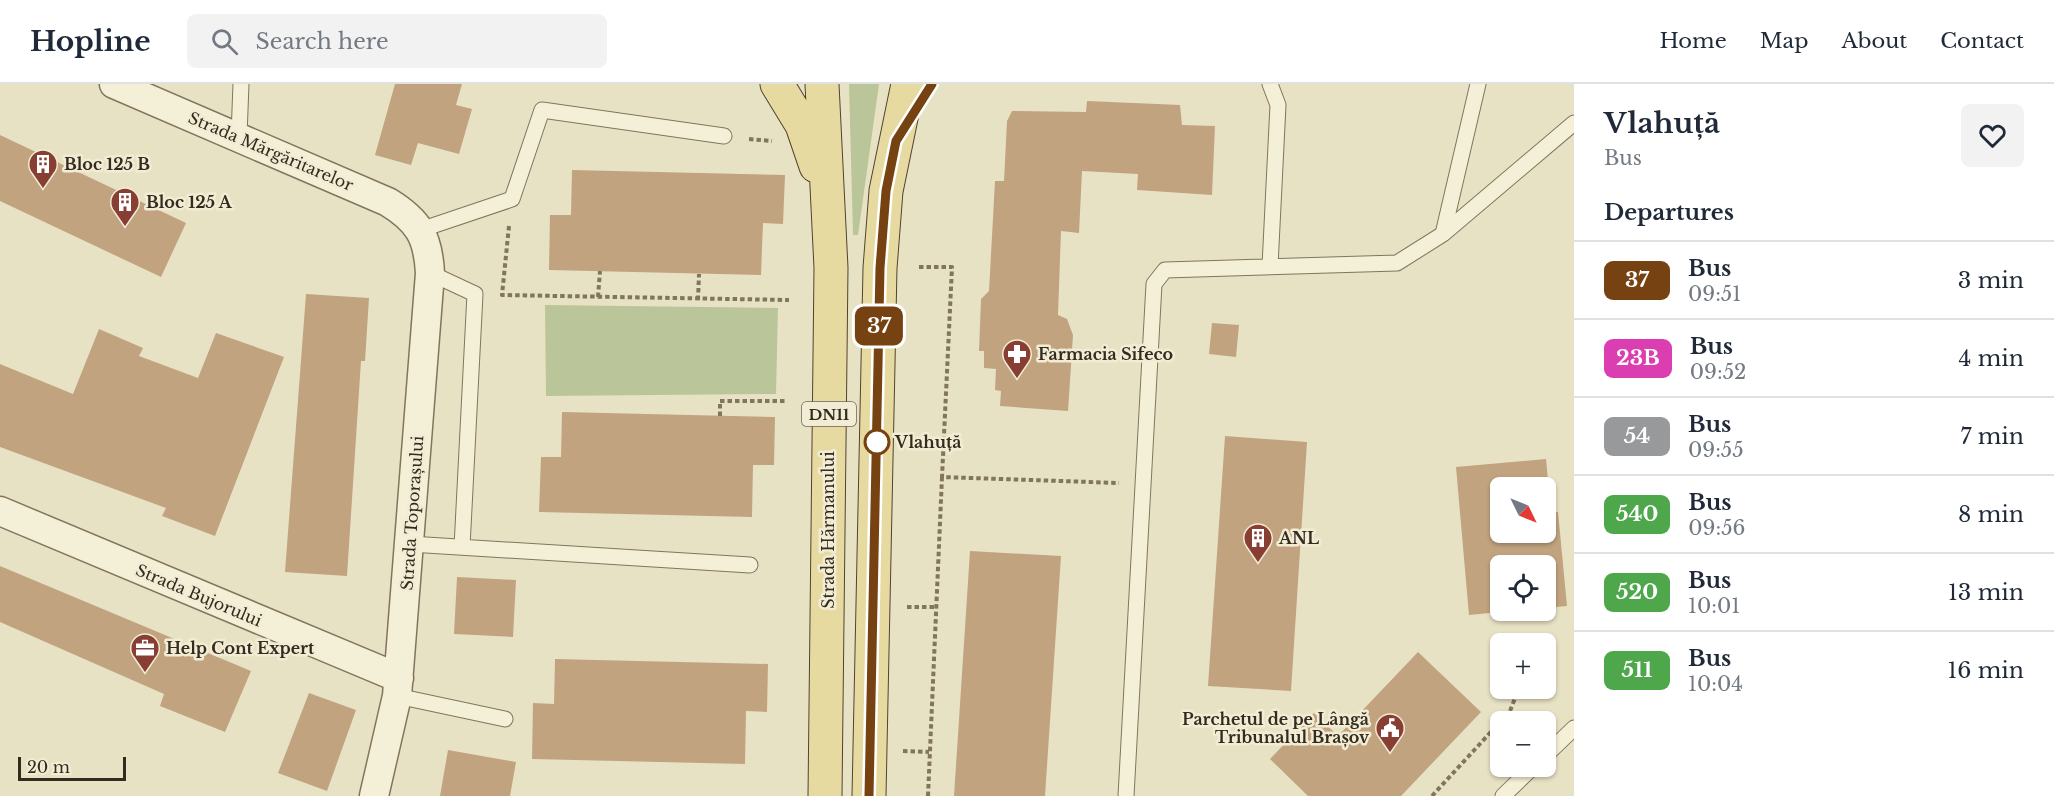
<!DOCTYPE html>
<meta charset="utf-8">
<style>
:root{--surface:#fff;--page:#f2f2f3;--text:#1f2937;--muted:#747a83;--line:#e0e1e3}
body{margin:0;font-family:"Libre Baskerville",serif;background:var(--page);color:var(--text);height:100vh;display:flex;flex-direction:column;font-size:22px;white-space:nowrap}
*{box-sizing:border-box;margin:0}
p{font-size:20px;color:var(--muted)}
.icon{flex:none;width:33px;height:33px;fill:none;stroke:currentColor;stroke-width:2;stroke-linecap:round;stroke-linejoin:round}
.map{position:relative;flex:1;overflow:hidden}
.drawer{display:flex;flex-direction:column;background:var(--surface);width:480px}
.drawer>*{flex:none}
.badge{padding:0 12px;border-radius:9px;font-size:21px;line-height:39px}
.needle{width:39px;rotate:133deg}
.buttons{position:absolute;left:1490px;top:393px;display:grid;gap:12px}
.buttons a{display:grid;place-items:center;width:66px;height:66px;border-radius:9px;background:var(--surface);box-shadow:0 2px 4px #0004;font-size:30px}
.scale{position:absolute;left:18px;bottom:15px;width:108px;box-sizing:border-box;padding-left:6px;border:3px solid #332b1f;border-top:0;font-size:16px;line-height:21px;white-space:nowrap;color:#332b1f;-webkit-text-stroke:4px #f1ecd3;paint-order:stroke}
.map>.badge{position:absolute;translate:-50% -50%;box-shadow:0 0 0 3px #fff}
h2{padding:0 30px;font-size:22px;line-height:54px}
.round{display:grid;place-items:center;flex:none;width:63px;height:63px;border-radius:9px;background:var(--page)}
.summary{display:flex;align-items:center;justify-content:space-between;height:102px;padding:0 30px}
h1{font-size:28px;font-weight:700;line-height:45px}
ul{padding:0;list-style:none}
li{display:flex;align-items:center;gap:18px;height:78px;padding:0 30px;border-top:2px solid var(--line)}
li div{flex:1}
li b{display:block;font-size:22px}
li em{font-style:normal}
li .badge{min-width:66px;font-weight:700;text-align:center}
header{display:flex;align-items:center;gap:36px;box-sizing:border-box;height:84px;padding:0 30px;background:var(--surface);border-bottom:2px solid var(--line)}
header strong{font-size:28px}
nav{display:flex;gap:33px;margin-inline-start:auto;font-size:21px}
.search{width:420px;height:54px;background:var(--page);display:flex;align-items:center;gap:15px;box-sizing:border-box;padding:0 21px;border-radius:9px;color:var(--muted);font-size:22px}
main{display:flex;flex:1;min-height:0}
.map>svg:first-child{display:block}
.green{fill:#bbc59a}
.building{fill:#c2a37f;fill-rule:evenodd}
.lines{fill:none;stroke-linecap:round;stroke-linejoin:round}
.lane-casing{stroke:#81755d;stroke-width:17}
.street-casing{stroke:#81755d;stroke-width:31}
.primary-casing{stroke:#4f4331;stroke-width:35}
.path{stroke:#81755d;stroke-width:4;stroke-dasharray:4.5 3;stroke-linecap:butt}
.lane{stroke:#f4efd7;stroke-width:15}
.street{stroke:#f4efd7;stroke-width:28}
.primary{stroke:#e7daa1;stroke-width:33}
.line-casing{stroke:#fff;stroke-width:14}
.line{stroke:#764212;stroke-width:9}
.stop-dot{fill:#fff;stroke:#764212;stroke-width:3}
.labels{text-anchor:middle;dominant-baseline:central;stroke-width:5;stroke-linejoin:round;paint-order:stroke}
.shield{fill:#f1ecd3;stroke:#6c6555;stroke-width:1.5}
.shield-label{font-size:15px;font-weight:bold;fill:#332b1f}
.street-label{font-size:16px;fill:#332b1f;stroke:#f1ecd3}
.poi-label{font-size:16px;font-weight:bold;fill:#332b1f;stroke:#f1ecd3;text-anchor:start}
.stop-label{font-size:16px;font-weight:bold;fill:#332b1f;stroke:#f1ecd3;text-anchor:start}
</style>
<header>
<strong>Hopline</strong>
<div class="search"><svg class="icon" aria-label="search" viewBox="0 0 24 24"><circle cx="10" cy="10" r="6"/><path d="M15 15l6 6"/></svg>Search here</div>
<nav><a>Home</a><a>Map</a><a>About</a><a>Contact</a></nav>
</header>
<main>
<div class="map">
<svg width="1574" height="712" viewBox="0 0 1574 712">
<rect width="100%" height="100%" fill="#e8e2c5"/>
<path class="green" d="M 849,0 L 879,0 L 858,151 L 853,151 Z
M 545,221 L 778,224 L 776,310 L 546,312 Z"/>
<path class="building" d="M 395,0 L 462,0 L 456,21 L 472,25 L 459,70 L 418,59 L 411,81 L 375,71 Z
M 1087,17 L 1180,21 L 1182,41 L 1215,42 L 1212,111 L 1137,106 L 1138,90 L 1082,87 L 1079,149 L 1061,147 L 1058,231 L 1067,235 L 1073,251 L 1068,327 L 1000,322 L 1001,307 L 995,306 L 996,285 L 984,284 L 984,267 L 979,267 L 981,215 L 989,207 L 995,97 L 1004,97 L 1007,37 L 1012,27 L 1086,28 Z
M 0,51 L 186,139 L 161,193 L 0,117 Z
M 572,86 L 785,91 L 783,140 L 763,139 L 761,191 L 549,186 L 550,131 L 571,131 Z
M 306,210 L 369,214 L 365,277 L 361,277 L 347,492 L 285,488 Z
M 1212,239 L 1239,241 L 1236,273 L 1209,270 Z
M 99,245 L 143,264 L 139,272 L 198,294 L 216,249 L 284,273 L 215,452 L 162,432 L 166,424 L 0,363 L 0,280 L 73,310 Z
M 562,328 L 775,333 L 774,381 L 753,381 L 752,433 L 539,428 L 541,373 L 561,373 Z
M 1225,352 L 1307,358 L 1291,607 L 1208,602 Z
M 1546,375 L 1551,429 L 1558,428 L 1567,522 L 1545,524 L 1545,482 L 1500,482 L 1500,526 L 1521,526 L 1469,531 L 1456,383 ZM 1500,404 L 1545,404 L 1545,448 L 1500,448 Z
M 970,467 L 1061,472 L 1045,712 L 954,712 Z
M 0,482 L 251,587 L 225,648 L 160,622 L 164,610 L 0,538 Z
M 457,493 L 516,496 L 513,553 L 454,550 Z
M 1418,568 L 1481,628 L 1401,712 L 1308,712 L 1270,675 L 1314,629 L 1338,652 Z
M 555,575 L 768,580 L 767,628 L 746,627 L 745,680 L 532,675 L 533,619 L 554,620 Z
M 309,609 L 356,626 L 327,707 L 278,689 Z
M 448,666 L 516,678 L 510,712 L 440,712 Z"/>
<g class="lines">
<g class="lane-casing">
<path id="lane" d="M 1270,0 L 1278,21 L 1270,182
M 239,52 L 241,0
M 420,146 L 512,115 L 542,26 L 724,52
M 1443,150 L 1478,0
M 430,189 L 475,210 L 462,463
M 410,460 L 750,481
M 397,612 L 505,635
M 1545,672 L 1574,644
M 1126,712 L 1154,200 L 1165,186 L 1397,179 L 1443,150 L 1574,39
M 1503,712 L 1534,682"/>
</g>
<g class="street-casing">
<path id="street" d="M 114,0 L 388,118 C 419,137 428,153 430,189 L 397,612 L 374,712
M 0,427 L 399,594"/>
</g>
<g class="primary-casing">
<path id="primary" d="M 777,0 L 802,41 L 816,82
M 822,0 L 831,184 L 825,712
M 869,712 L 880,184 L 886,107 L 908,0"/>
</g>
<path class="path" d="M 749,55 L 772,57
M 509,142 L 502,211 L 789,216
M 919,183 L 952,183 L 942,393 L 1119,399
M 598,213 L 600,187
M 698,216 L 699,190
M 720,332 L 720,317 L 787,317
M 907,523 L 936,523
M 1500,638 L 1510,627 L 1519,604
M 903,667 L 929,668
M 928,712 L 942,393
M 1432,712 L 1500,638"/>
<use href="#lane" class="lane"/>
<use href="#street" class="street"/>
<use href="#primary" class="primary"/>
</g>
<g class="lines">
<g class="line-casing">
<path id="line" d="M 869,712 L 880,184 L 886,107 L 896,57 L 932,0"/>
</g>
<use href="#line" class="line"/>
</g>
<defs>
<g id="building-pin" transform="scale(1.5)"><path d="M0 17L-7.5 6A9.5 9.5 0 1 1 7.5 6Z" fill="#893e34" stroke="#f1ecd3"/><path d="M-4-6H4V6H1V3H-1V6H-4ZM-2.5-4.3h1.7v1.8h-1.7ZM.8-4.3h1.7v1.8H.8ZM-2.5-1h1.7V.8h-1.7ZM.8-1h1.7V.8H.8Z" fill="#fff"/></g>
<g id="pharmacy-pin" transform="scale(1.5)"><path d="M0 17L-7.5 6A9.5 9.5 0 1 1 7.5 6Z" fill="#893e34" stroke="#f1ecd3"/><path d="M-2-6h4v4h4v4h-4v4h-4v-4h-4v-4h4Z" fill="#fff"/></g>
<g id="office-pin" transform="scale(1.5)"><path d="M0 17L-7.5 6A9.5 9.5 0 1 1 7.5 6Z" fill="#893e34" stroke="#f1ecd3"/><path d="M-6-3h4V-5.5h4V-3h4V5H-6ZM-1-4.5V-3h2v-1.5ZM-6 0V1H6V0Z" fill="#fff"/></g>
<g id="civic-pin" transform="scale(1.5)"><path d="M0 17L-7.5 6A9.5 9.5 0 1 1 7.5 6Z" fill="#893e34" stroke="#f1ecd3"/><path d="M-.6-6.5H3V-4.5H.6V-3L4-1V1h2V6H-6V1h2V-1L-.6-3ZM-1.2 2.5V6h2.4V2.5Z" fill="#fff"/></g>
</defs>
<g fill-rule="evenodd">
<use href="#building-pin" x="43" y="80"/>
<use href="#building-pin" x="125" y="118"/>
<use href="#pharmacy-pin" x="1017" y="270"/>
<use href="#building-pin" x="1258" y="454"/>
<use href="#office-pin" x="145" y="564"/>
<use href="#civic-pin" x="1390" y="644"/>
</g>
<circle class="stop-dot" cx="877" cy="358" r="12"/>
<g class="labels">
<rect class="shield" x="802" y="318" width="54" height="24" rx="4.5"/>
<g class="shield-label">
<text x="829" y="330">DN11</text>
</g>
<g class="street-label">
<text transform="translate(271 67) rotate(23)">Strada Mărgăritarelor</text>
<text transform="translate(412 429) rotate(-86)">Strada Toporașului</text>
<text transform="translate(828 446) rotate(-90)">Strada Hărmanului</text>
<text transform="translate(199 511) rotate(23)">Strada Bujorului</text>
</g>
<g class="poi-label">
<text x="64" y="80">Bloc 125 B</text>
<text x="146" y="118">Bloc 125 A</text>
<text x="1038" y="270">Farmacia Sifeco</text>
<text x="1279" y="454">ANL</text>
<text x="166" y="564">Help Cont Expert</text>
<text x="1369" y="635" text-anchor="end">Parchetul de pe Lângă<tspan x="1369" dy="18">Tribunalul Brașov</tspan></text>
</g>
<g class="stop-label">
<text x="895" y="358">Vlahuță</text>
</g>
</g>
</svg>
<div class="buttons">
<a><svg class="needle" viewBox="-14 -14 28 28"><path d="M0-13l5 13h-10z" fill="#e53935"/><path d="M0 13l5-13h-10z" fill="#747a83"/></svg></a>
<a><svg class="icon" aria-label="locate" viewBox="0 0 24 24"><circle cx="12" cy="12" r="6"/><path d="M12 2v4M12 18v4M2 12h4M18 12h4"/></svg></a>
<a>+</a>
<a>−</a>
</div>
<div class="scale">20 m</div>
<b class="badge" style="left:879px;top:242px;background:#764212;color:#fff">37</b>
</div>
<section class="drawer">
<div class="summary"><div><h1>Vlahuță</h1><p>Bus</p></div><a class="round"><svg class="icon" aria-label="heart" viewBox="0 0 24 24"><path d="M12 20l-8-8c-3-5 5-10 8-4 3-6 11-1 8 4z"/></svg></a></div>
<h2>Departures</h2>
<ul>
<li><span class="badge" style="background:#764212;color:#fff">37</span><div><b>Bus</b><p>09:51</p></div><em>3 min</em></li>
<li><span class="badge" style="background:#db3eb1;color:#fff">23B</span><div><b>Bus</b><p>09:52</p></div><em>4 min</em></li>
<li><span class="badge" style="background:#98999b;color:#fff">54</span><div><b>Bus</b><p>09:55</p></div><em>7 min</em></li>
<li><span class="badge" style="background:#4ea74b;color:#fff">540</span><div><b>Bus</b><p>09:56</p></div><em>8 min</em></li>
<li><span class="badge" style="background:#4ea74b;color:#fff">520</span><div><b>Bus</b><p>10:01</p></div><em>13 min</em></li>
<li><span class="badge" style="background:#4ea74b;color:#fff">511</span><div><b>Bus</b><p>10:04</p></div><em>16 min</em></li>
</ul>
</section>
</main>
